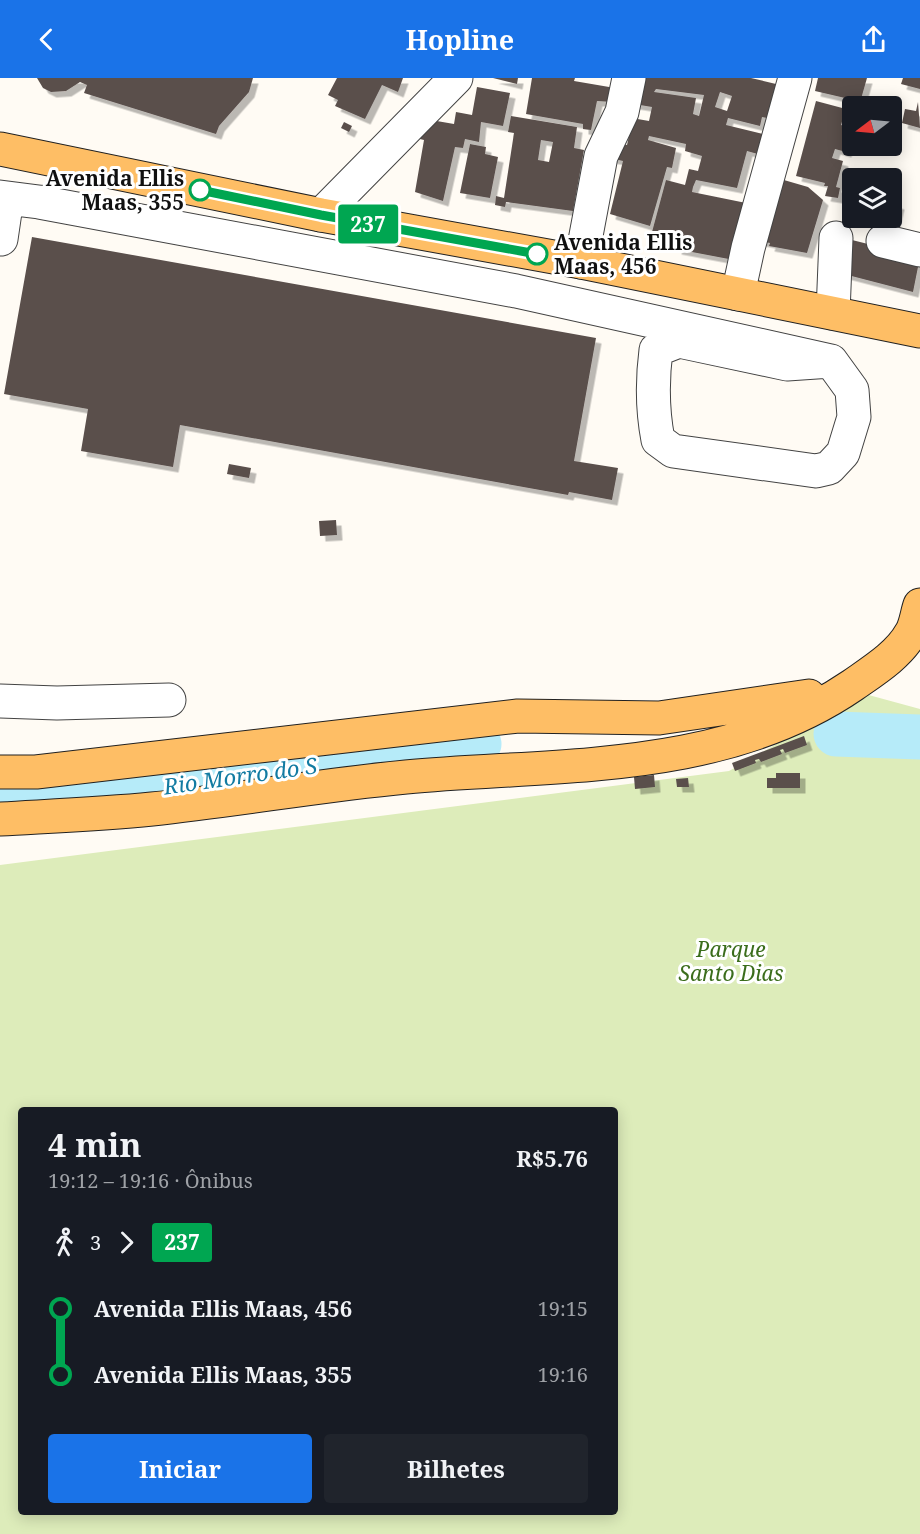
<!DOCTYPE html>
<html lang="pt">
<meta charset="utf-8">
<style>
:root{--surface:#171b24;--page:#20242c;--text:#f1f3f6;--muted:#9ea1a6;--accent:#1a73e8}
body{margin:0;font-family:"Noto Serif",serif;background:var(--page);color:var(--text);height:100vh;display:flex;flex-direction:column;font-size:22px;white-space:nowrap}
*{box-sizing:border-box;margin:0}
p{font-size:20px;color:var(--muted)}
.icon{flex:none;width:33px;height:33px;fill:none;stroke:currentColor;stroke-width:2;stroke-linecap:round;stroke-linejoin:round}
.map{position:relative;flex:1;overflow:hidden}
.side{position:absolute;left:18px;top:1029px;width:600px;height:408px;display:flex;flex-direction:column;background:var(--surface);border-radius:6px;box-shadow:0 3px 15px #0003}
.side>*{flex:none}
.badge{padding:0 12px;border-radius:4px;font-size:21px;line-height:39px}
.needle{width:39px;rotate:254deg}
.tools{position:absolute;left:842px;top:18px;display:grid;gap:12px}
.tools a{display:grid;place-items:center;width:60px;height:60px;border-radius:6px;background:var(--surface);box-shadow:0 3px 15px #0003;font-size:30px}
.map>.badge{position:absolute;translate:-50% -50%;box-shadow:0 0 0 3px #fff}
.legs{display:flex;align-items:center;gap:9px;height:66px;padding:0 30px;font-size:20px}
.legs p{margin-inline-start:auto}
.head{display:flex;align-items:center;justify-content:space-between;height:102px;padding:0 30px}
h1{font-size:33px;font-weight:700;line-height:45px}
.button{display:flex;gap:12px;margin-top:auto;padding:12px 30px}
.button a{flex:1;height:69px;border-radius:6px;background:var(--accent);color:#fff;font-size:24px;font-weight:700;line-height:69px;text-align:center}
.button a+a{background:var(--page);color:var(--text)}
ul{padding:0 30px;list-style:none}
li{display:flex;align-items:center;gap:21px;height:66px;font-size:22px}
li i{display:grid;place-items:center;width:9px;height:100%;margin:0 8px;background:currentColor}
li i::after{content:'';width:15px;height:15px;margin:-8px;border:4px solid;border-radius:50%;background:var(--surface)}
li p{margin-inline-start:auto}
li:first-child i{background:linear-gradient(#0000 50%,currentColor 0)}
li:last-child i{background:linear-gradient(currentColor 50%,#0000 0)}
header{display:flex;justify-content:space-between;align-items:center;height:78px;padding:0 30px;background:var(--accent);color:#fff;font-size:27px;font-weight:700}
.map>svg:first-child{display:block}
.green{fill:#ddecba;fill-rule:evenodd}
.lines{fill:none;stroke-linecap:round;stroke-linejoin:round}
.river{stroke:#b6ebf9;stroke-width:45}
.building{fill:#5a4f4c;fill-rule:evenodd;filter:url(#shadow)}
.minor-casing{stroke:#434343;stroke-width:35}
.major-casing{stroke:#212121;stroke-width:35}
.minor{stroke:#fff;stroke-width:33}
.major{stroke:#febe65;stroke-width:33}
.line-1-casing{stroke:#fff;stroke-width:14}
.line-1{stroke:#00a651;stroke-width:9}
.stop-1-dot{fill:#fff;stroke:#00a651;stroke-width:3}
.labels{text-anchor:middle;dominant-baseline:central;stroke-width:6;stroke-linejoin:round;paint-order:stroke}
.stop-label{font-size:21px;font-weight:bold;fill:#101010;stroke:#fff;text-anchor:end}
.park-label{font-size:21px;font-style:italic;fill:#3b6d1c;stroke:#fff}
.water-label{font-size:22px;font-style:italic;fill:#127ba2;stroke:#fff}
</style>
<header><svg class="icon" aria-label="back" viewBox="0 0 24 24"><path d="M15 5l-7 7 7 7"/></svg>Hopline<svg class="icon" aria-label="share" viewBox="0 0 24 24"><path d="M12 15V3M7 8l5-5 5 5M5 13v7h14v-7"/></svg></header>
<div class="map">
<svg width="920" height="1456" viewBox="0 0 920 1456">
<defs>
<filter id="shadow"><feDropShadow dx="5.5" dy="5.5" stdDeviation="0" flood-color="#0004"/></filter>
</defs>
<rect width="100%" height="100%" fill="#fffbf4"/>
<path class="green" d="M 865,616 L 920,631 L 920,1456 L 0,1456 L 0,787 L 729,693 ZM 21,1032 L 615,1032 L 615,1434 L 21,1434 Z"/>
<g class="lines">
<path class="river" d="M 836,656 L 920,659
M 0,729 L 479,666"/>
</g>
<path class="building" d="M 37,0 L 253,0 L 249,14 L 219,48 L 216,56 L 84,15 L 87,7 L 80,4 L 66,13 L 51,14 L 43,10 Z
M 337,0 L 403,0 L 398,14 L 382,7 L 365,41 L 335,28 L 338,22 L 328,17 Z
M 493,0 L 518,0 L 517,6 Z
M 532,0 L 575,0 L 574,3 L 615,10 L 613,24 L 597,23 L 591,52 L 583,51 L 583,46 L 526,36 Z
M 640,0 L 751,0 L 776,6 L 767,40 L 762,39 L 760,48 L 728,40 L 726,47 L 771,58 L 765,78 L 747,73 L 737,110 L 696,102 L 693,109 L 692,114 L 751,126 L 734,182 L 676,171 L 679,162 L 652,154 L 666,102 L 685,107 L 689,91 L 698,93 L 702,78 L 685,73 L 686,66 L 649,58 L 648,62 L 676,70 L 672,90 L 667,89 L 650,148 L 610,136 L 623,83 L 610,80 L 619,65 L 627,67 L 629,58 L 622,56 L 626,39 L 649,43 L 652,29 L 634,26 ZM 656,11 L 704,17 L 699,38 L 693,36 L 696,20 L 654,14 ZM 720,14 L 732,18 L 727,33 L 715,29 Z
M 818,0 L 867,0 L 859,28 L 842,26 L 845,20 L 815,13 Z
M 903,0 L 920,0 L 920,11 L 901,6 Z
M 477,9 L 510,15 L 503,48 L 481,44 L 479,64 L 465,61 L 463,70 L 455,69 L 443,123 L 415,114 L 424,62 L 420,61 L 422,51 L 431,42 L 454,46 L 456,34 L 472,37 Z
M 816,23 L 846,31 L 841,47 L 852,50 L 846,74 L 835,71 L 832,80 L 843,83 L 836,109 L 840,110 L 838,120 L 825,118 L 828,108 L 824,108 L 825,105 L 796,98 Z
M 918,24 L 920,50 L 902,45 L 905,31 L 916,33 Z
M 511,38 L 577,49 L 574,70 L 584,72 L 573,133 L 506,124 L 505,129 L 495,127 L 496,118 L 504,120 L 514,55 L 508,54 ZM 541,62 L 553,64 L 549,84 L 538,82 Z
M 344,44 L 352,48 L 349,54 L 341,50 Z
M 470,66 L 486,69 L 485,76 L 498,79 L 490,120 L 460,115 Z
M 777,100 L 808,109 L 823,122 L 807,175 L 769,168 L 770,165 L 760,163 Z
M 891,124 L 899,126 L 894,148 L 861,140 L 891,140 Z
M 32,159 L 596,260 L 574,383 L 618,390 L 612,422 L 569,414 L 568,417 L 180,347 L 173,389 L 81,373 L 88,331 L 4,316 Z
M 848,161 L 920,179 L 913,214 L 840,195 Z
M 229,386 L 251,390 L 249,400 L 227,396 Z
M 336,442 L 337,457 L 320,458 L 319,443 Z
M 804,658 L 807,667 L 785,675 L 783,671 L 780,672 L 782,676 L 761,684 L 759,681 L 755,682 L 756,685 L 735,693 L 732,685 Z
M 776,695 L 800,695 L 800,710 L 767,710 L 767,700 L 776,700 Z
M 654,697 L 655,709 L 635,711 L 634,699 Z
M 688,700 L 689,709 L 677,709 L 676,701 Z"/>
<g class="lines">
<g class="minor-casing">
<path id="minor" d="M 0,119 L 39,124 L 516,213 L 831,283 L 852,312 L 854,339 L 843,375 L 829,390 L 816,393 L 673,373 L 658,362 C 652,331 652,303 656,272 L 679,263 L 787,286 L 831,283
M 321,137 L 456,0
M 1,161 L 7,120
M 883,163 L 920,172
M 581,184 L 601,78 L 622,34 L 629,0
M 738,216 L 748,170 L 795,0
M 833,235 L 836,160
M 0,623 L 57,625 L 169,622"/>
</g>
<g class="major-casing">
<path id="major" d="M 0,71 L 321,137 L 581,184 L 920,253
M 0,694 L 36,694 L 518,638 L 659,640 L 809,618
M 0,741 C 51,738 102,736 152,731 C 237,722 321,707 406,699 C 557,685 722,697 853,607 C 873,593 899,577 911,555 C 916,547 917,535 920,527"/>
</g>
<use href="#minor" class="minor"/>
<use href="#major" class="major"/>
</g>
<g class="lines">
<g class="line-1-casing">
<path id="line-1" d="M 200,112 L 321,137 L 537,176"/>
</g>
<use href="#line-1" class="line-1"/>
</g>
<g class="stop-1-dot">
<circle cx="200" cy="112" r="10"/>
<circle cx="537" cy="176" r="10"/>
</g>
<g class="labels">
<g class="stop-label">
<text x="184" y="100">Avenida Ellis<tspan x="184" dy="24">Maas, 355</tspan></text>
<text x="554" y="164" text-anchor="start">Avenida Ellis<tspan x="554" dy="24">Maas, 456</tspan></text>
</g>
<g class="park-label">
<text x="731" y="871">Parque<tspan x="731" dy="24">Santo Dias</tspan></text>
</g>
<g class="water-label">
<text transform="translate(240 697) rotate(-8)">Rio Morro do S</text>
</g>
</g>
</svg>
<div class="tools">
<a><svg class="needle" viewBox="-14 -14 28 28"><path d="M0-13l5 13h-10z" fill="#e53935"/><path d="M0 13l5-13h-10z" fill="#9ea1a6"/></svg></a>
<a><svg class="icon" aria-label="layers" viewBox="0 0 24 24"><path d="M12 4l9 5-9 5-9-5zM3 14l9 5 9-5"/></svg></a>
</div>
<b class="badge" style="left:368px;top:146px;background:#00a651;color:#fff">237</b>
<section class="side">
<div class="head"><div><h1>4 min</h1><p>19:12 – 19:16 · Ônibus</p></div><b>R$5.76</b></div>
<div class="legs"><svg class="icon" aria-label="walk" viewBox="0 0 24 24"><circle cx="13" cy="4" r="2"/><path d="M13 8l-2 6 4 7M11 14l-3 7M7 12l3-4h3l4 4"/></svg>3<svg class="icon" aria-label="forward" viewBox="0 0 24 24"><path d="M9 5l7 7-7 7"/></svg><b class="badge" style="background:#00a651;color:#fff">237</b></div>
<ul>
<li><i style="color:#00a651"></i><b>Avenida Ellis Maas, 456</b><p>19:15</p></li>
<li><i style="color:#00a651"></i><b>Avenida Ellis Maas, 355</b><p>19:16</p></li>
</ul>
<div class="button"><a>Iniciar</a><a>Bilhetes</a></div>
</section>
</div>
